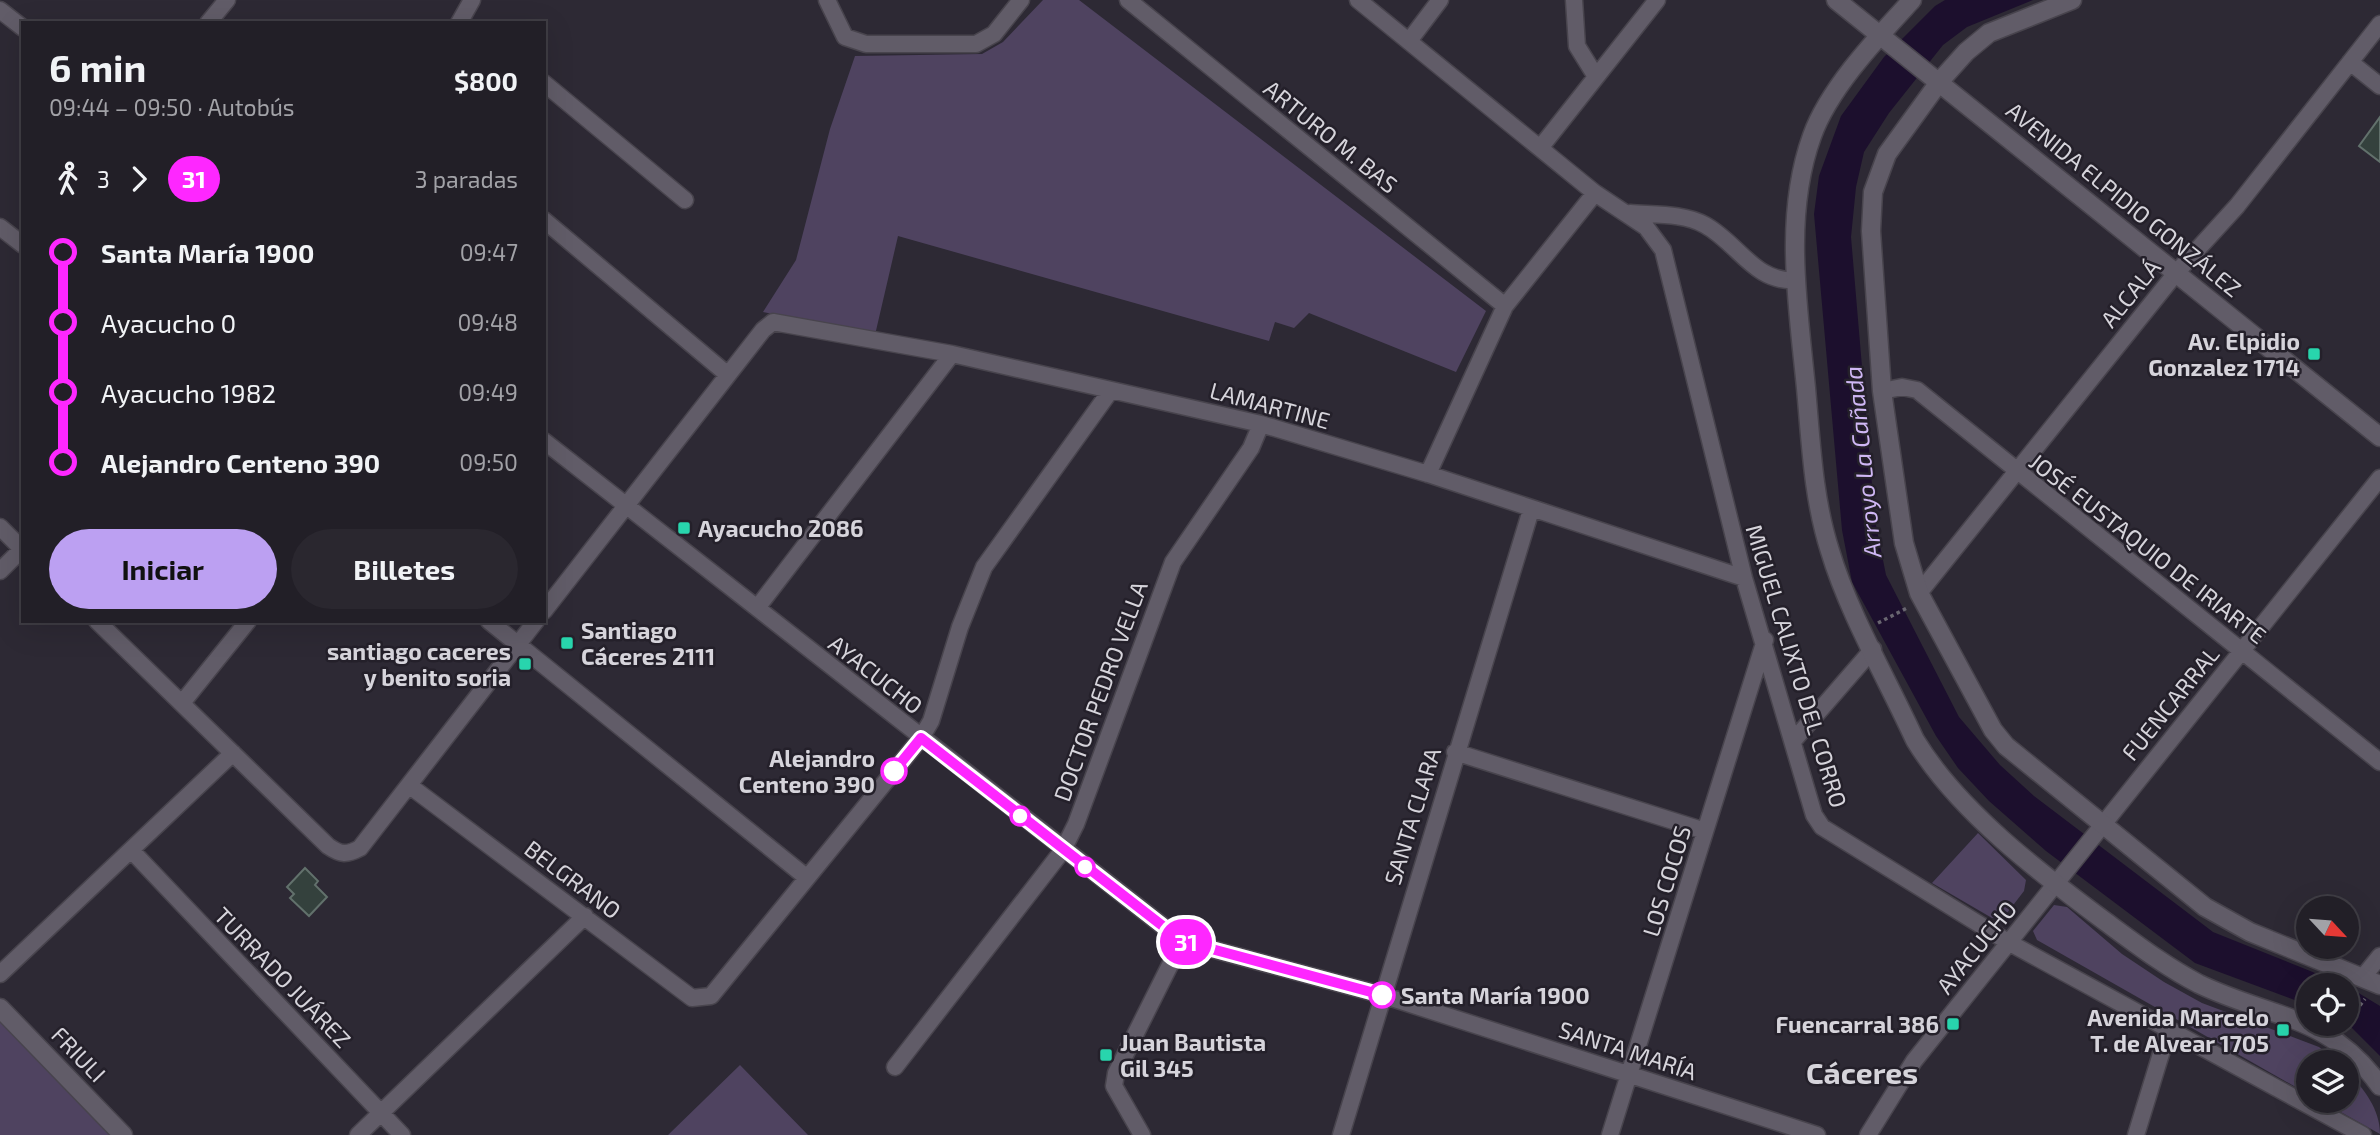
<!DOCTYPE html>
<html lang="es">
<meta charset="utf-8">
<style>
:root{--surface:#221f27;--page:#2a272f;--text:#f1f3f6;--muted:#a2a2a7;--line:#3f3d44;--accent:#bca0f2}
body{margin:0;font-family:"Exo 2",sans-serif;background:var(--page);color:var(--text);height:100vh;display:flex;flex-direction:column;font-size:26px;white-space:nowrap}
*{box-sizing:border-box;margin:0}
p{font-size:23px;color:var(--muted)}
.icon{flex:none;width:38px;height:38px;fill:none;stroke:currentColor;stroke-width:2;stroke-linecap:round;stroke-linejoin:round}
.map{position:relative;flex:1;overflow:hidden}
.panel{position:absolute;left:21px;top:21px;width:525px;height:602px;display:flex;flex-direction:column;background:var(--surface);border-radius:0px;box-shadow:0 7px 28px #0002,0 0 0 2px var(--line)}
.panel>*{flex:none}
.badge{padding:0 14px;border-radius:23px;font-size:24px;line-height:46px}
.needle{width:46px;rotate:116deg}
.fabs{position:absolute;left:2296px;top:896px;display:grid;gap:14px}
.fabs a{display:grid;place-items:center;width:63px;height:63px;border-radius:50%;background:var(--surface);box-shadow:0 7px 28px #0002,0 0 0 2px var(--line);font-size:35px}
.map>.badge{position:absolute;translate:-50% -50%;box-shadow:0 0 0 4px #fff}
.legs{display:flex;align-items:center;gap:10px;height:77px;padding:0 28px;font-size:23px}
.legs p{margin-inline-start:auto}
.headline{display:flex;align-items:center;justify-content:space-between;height:119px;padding:0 28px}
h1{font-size:38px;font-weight:700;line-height:52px}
.button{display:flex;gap:14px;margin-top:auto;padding:14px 28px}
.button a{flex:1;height:80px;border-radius:42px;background:var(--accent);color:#111;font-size:28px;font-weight:700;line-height:80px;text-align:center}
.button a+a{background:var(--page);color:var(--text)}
ul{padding:0 28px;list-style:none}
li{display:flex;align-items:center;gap:24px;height:70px;font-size:26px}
li i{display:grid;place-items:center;width:10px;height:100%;margin:0 9px;background:currentColor}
li i::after{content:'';width:18px;height:18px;margin:-9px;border:5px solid;border-radius:50%;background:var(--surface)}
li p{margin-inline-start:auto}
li:first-child i{background:linear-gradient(#0000 50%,currentColor 0)}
li:last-child i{background:linear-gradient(currentColor 50%,#0000 0)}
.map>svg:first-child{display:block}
.green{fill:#4f4360}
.water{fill:#1c0f2d}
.building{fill:#34413d;stroke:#62716c;stroke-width:2}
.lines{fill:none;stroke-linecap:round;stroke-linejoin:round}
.street-casing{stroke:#48444d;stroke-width:19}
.secondary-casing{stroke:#48444d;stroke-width:21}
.path{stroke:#696670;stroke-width:3.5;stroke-dasharray:3.5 3.5;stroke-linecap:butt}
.street{stroke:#615c68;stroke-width:16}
.secondary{stroke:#615c68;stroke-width:18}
.line-1-casing{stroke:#fff;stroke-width:16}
.line-1{stroke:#fe27ff;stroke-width:10}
.poi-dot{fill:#28d5ad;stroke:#24202a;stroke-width:2.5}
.stop-1-dot{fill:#fff;stroke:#fe27ff;stroke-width:3.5}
.labels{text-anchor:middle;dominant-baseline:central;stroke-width:5;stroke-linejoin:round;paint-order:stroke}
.street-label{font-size:23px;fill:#d6d4db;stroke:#24202a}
.poi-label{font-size:23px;font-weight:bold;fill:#d6d4db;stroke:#24202a;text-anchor:end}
.stop-label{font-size:23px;font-weight:bold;fill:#d6d4db;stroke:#24202a;text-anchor:end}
.water-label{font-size:24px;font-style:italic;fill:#cfb7f4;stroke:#24202a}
.district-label{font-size:30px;font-weight:bold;fill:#d6d4db;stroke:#24202a}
</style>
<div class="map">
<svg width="2380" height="1135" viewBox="0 0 2380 1135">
<rect width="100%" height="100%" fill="#2d2934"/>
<path class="green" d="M 1043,0 L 1079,0 L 1486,311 L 1456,372 L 1309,313 L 1294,328 L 1275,322 L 1269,341 L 898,236 L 875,335 L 763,312 L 796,260 L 830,129 L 855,56 L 982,54 L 1003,42 Z
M 1978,833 L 2026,880 L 2024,891 L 2004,917 L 1992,918 L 1932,883 Z
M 2054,905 L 2067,907 L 2122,954 L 2164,982 L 2202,1003 L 2319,1047 L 2338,1062 L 2308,1062 L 2308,1094 L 2037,940 L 2033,931 Z
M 0,1008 L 123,1135 L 0,1135 Z
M 740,1065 L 808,1135 L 668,1135 Z
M 2347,1071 C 2364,1089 2380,1109 2380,1134 L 2321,1101 L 2347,1101 Z"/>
<path class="water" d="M 1945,0 L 2033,0 L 1967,27 L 1943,45 L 1889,113 L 1864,152 L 1856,187 L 1851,237 L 1875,520 L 1886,575 L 1959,717 L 2000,765 L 2034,796 L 2213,932 L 2345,985 L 2308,985 L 2308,1005 L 2195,963 L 2046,851 L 1989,801 L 1958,768 L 1936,736 L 1852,582 L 1842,530 L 1814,214 L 1819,176 L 1841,116 L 1884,57 L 1935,6 Z
M 2347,986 L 2380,1006 L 2380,1056 L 2347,1023 Z"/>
<path class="building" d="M 2380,117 L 2380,162 L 2359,146 Z
M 305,868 L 318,881 L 315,885 L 327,897 L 309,916 L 290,898 L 294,894 L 287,887 Z"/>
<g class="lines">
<g class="street-casing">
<path id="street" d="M 827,0 L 845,37 L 866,44 L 976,44 L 994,34 L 1021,0
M 1128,0 L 1505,306
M 1358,0 L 1595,193 L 1646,227 L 1663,250 L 1744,578 L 1814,815 L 1822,827 L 2008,942 L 2363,1135
M 1574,0 L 1577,46 L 1595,75
M 0,10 L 23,28
M 208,23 L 227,0
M 459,23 L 472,0
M 1409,41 L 1440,0
M 2350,62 L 2380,86
M 544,83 L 685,200
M 1540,148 L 1657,0
M 1630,213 C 1654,215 1684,213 1705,225 C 1738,243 1755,283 1795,280
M 544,220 L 728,375
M 0,227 L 23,245
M 1882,391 L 1902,387 L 1917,390 L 2380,762
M 544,441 L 1182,941 L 1382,995 L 1817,1135
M 1428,474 L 1505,306 L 1595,193
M 0,527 L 23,550
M 0,571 L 23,548
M 1919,593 L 2176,273 L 2237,206 L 2380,24
M 757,608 L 952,354
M 544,611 L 763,330 L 773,322 L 952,354 L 1261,424 L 1428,474 L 1744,578
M 97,621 L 328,846 C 341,855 347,855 360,848 L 536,621
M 489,621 L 806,877
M 182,703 L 248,621
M 1794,740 L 1873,649
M 1455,752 L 1705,831
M 410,786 L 692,998 L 711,996 L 921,738 L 931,721 L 960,627 L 984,567 L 1111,390
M 131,850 L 402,1135
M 0,974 L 233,753
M 2363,977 L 2380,956
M 895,1067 L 1063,850 L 1076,824 L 1173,562 L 1251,448 L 1261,424
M 358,1135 L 585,916
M 1142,1135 L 1114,1086 L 1116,1073 L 1182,941
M 1341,1135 L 1531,510
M 1610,1135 L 1765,640
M 1868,1135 L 1914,1061 L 2380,478
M 2136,1135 L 2168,1031"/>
</g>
<g class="secondary-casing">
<path id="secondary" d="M 1836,0 L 2380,437
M 1912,0 C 1878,37 1829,88 1812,136 C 1783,216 1798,306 1806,388 C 1811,443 1813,498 1830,551 C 1848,612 1888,681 1915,740 C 1958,811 2040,873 2106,922 C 2136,944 2166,967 2199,984 C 2272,1019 2329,1014 2380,1086
M 2072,0 L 1989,33 L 1966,52 L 1940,81 L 1887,154 L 1873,192 L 1871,231 L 1882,391 L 1904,543 L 1919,593 L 1993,730 L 2006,746 L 2205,907 L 2250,932 L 2380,985
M 0,1008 L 123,1135"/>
</g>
<path class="path" d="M 1878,623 L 1909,607
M 2347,1022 L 2365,999"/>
<use href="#street" class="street"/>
<use href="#secondary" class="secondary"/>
</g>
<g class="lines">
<g class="line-1-casing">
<path id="line-1" d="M 894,771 L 921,738 L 1182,941 L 1382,995"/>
</g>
<use href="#line-1" class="line-1"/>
</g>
<g class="poi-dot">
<rect x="2307" y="347" width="14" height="14" rx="3.5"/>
<rect x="677" y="521" width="14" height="14" rx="3.5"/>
<rect x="560" y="636" width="14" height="14" rx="3.5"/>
<rect x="518" y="657" width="14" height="14" rx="3.5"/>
<rect x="1946" y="1017" width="14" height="14" rx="3.5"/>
<rect x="2276" y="1023" width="14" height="14" rx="3.5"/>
<rect x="1099" y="1048" width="14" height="14" rx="3.5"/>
</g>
<g class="stop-1-dot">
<circle cx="894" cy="771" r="12"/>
<circle cx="1020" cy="816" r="9"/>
<circle cx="1085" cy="867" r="9"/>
<circle cx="1382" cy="995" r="12"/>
</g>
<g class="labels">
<g class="street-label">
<text transform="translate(1331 136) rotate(39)">ARTURO M. BAS</text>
<text transform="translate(2124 199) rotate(39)">AVENIDA ELPIDIO GONZÁLEZ</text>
<text transform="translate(2130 293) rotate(-51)">ALCALÁ</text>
<text transform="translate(1270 405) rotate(15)">LAMARTINE</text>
<text transform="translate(2148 548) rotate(38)">JOSÉ EUSTAQUIO DE IRIARTE</text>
<text transform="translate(1797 666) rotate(73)">MIGUEL CALIXTO DEL CORRO</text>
<text transform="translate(876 674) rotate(38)">AYACUCHO</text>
<text transform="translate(1100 691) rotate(-70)">DOCTOR PEDRO VELLA</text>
<text transform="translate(2170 703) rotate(-51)">FUENCARRAL</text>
<text transform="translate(1412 816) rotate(-73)">SANTA CLARA</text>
<text transform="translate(573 879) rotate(37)">BELGRANO</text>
<text transform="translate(1666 881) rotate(-73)">LOS COCOS</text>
<text transform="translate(1976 947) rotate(-51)">AYACUCHO</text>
<text transform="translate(283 977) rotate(46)">TURRADO JUÁREZ</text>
<text transform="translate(1628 1050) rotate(18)">SANTA MARÍA</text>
<text transform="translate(79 1054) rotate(46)">FRIULI</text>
</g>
<g class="poi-label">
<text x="2300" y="341">Av. Elpidio<tspan x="2300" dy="26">Gonzalez 1714</tspan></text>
<text x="698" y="528" text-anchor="start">Ayacucho 2086</text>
<text x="581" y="630" text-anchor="start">Santiago<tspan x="581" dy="26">Cáceres 2111</tspan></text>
<text x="511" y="651">santiago caceres<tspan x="511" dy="26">y benito soria</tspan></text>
<text x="2269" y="1017">Avenida Marcelo<tspan x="2269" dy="26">T. de Alvear 1705</tspan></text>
<text x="1939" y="1024">Fuencarral 386</text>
<text x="1120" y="1042" text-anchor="start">Juan Bautista<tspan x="1120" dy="26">Gil 345</tspan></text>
</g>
<g class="stop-label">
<text x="875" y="758">Alejandro<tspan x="875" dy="26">Centeno 390</tspan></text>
<text x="1401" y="995" text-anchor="start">Santa María 1900</text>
</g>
<g class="water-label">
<text transform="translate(1862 462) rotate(-96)">Arroyo La Cañada</text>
</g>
<g class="district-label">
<text x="1862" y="1072">Cáceres</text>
</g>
</g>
</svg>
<div class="fabs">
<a><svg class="needle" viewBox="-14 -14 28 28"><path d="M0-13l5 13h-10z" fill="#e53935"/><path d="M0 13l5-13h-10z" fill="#a2a2a7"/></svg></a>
<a><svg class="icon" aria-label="locate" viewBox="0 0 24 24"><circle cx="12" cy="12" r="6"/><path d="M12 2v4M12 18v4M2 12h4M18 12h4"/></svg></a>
<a><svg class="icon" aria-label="layers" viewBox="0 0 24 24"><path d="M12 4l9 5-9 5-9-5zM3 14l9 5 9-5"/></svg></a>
</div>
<b class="badge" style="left:1186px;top:942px;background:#fe27ff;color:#fff">31</b>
<section class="panel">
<div class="headline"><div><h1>6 min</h1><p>09:44 – 09:50 · Autobús</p></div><b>$800</b></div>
<div class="legs"><svg class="icon" aria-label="walk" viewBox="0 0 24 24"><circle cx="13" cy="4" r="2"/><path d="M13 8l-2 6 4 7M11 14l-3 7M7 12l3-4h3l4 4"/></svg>3<svg class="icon" aria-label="forward" viewBox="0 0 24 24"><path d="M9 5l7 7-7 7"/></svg><b class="badge" style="background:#fe27ff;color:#fff">31</b><p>3 paradas</p></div>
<ul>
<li><i style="color:#fe27ff"></i><b>Santa María 1900</b><p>09:47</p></li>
<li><i style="color:#fe27ff"></i><span>Ayacucho 0</span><p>09:48</p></li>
<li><i style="color:#fe27ff"></i><span>Ayacucho 1982</span><p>09:49</p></li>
<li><i style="color:#fe27ff"></i><b>Alejandro Centeno 390</b><p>09:50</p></li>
</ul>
<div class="button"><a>Iniciar</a><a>Billetes</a></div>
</section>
</div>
